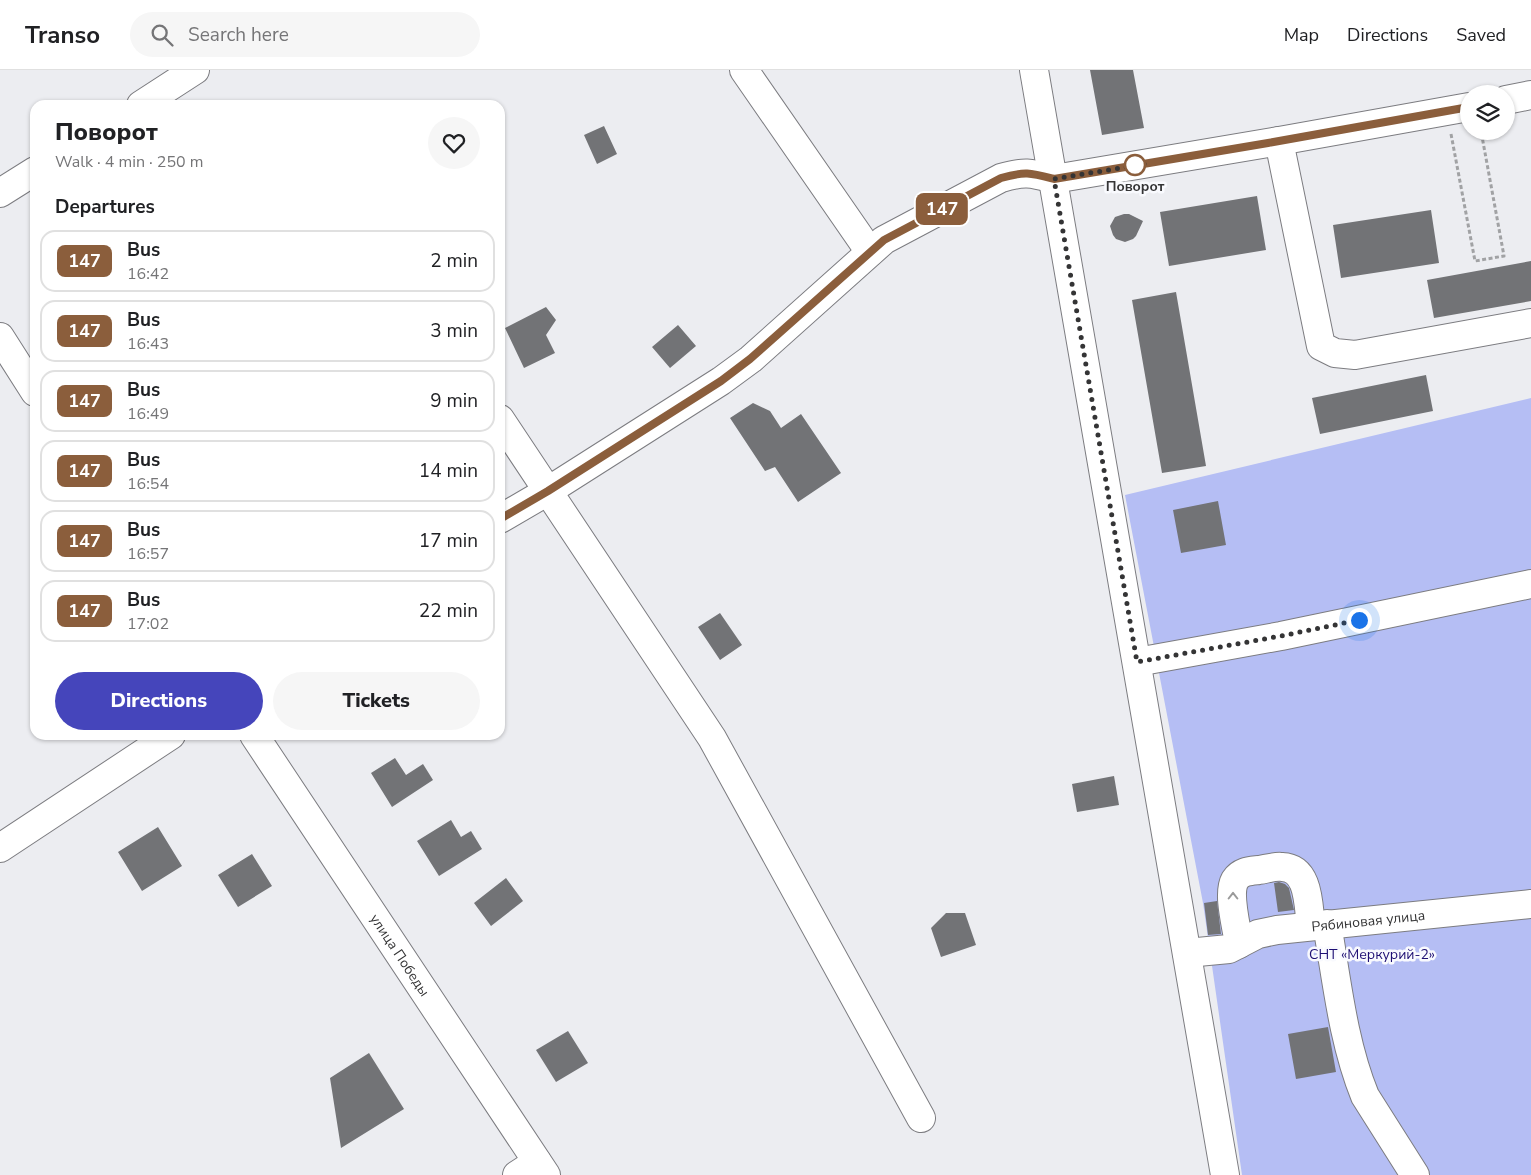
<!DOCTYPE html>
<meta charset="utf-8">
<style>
:root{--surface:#fff;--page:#f6f6f6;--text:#202124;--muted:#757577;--line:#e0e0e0;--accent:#4545bb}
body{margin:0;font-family:"Nunito Sans",sans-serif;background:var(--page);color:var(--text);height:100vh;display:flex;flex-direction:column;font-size:19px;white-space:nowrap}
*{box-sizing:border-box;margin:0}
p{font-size:16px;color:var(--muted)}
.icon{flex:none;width:28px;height:28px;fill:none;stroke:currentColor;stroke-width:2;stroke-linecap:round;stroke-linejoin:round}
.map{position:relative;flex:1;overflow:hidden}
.sheet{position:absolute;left:30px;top:30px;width:475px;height:640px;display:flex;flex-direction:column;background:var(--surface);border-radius:15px;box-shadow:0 1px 4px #0004}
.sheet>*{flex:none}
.badge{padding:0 10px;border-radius:8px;font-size:18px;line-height:32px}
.fabs{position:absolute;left:1460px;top:15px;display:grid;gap:10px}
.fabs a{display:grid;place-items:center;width:55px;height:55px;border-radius:50%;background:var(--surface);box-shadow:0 1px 4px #0004;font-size:25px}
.you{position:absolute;width:25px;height:25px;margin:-12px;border:4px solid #fff;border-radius:50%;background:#1a73e8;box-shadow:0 0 0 8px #1a73e833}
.map>.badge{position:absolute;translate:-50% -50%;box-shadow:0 0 0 2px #fff}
h2{padding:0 25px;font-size:19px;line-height:45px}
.round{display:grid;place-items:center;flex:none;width:52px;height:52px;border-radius:26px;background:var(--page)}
.headline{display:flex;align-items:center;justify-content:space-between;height:85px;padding:0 25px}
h1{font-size:24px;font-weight:800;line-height:38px}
.button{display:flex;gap:10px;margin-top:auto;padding:10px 25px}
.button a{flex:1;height:58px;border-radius:30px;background:var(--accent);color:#fff;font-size:20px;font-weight:800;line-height:58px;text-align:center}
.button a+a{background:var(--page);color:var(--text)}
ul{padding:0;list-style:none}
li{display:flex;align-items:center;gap:15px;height:62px;margin:0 10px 8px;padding:0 15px;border:2px solid var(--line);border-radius:15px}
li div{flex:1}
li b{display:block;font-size:19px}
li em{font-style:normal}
li .badge{min-width:55px;font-weight:700;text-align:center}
header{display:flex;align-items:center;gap:30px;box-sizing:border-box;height:70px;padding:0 25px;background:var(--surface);border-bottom:1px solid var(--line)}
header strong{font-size:24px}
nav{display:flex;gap:28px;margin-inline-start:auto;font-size:18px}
.search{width:350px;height:45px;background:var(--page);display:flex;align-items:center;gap:12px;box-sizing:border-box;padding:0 18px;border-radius:28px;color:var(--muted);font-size:19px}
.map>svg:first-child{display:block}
.green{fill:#b5bef4}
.building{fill:#727376}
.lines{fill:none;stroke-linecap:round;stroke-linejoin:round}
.minor-casing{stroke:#7c7c80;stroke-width:30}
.path{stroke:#a1a2a4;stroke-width:3;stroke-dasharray:4 2.5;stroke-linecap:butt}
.minor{stroke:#fff;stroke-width:28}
.oneway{stroke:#9a9a9a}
.line-casing{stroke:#fff;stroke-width:11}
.line{stroke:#8b5e3c;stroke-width:8}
.walk{stroke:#343435;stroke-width:5;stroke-dasharray:0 9}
.stop-dot{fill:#fff;stroke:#8b5e3c;stroke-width:2.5}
.labels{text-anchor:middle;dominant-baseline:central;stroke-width:5;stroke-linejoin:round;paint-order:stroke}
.stop-label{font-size:14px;font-weight:bold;fill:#343435;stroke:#f9fafe}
.street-label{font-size:14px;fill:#343435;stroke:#f9fafe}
.park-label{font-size:14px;fill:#1e0f73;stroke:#f9fafe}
</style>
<header>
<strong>Transo</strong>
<div class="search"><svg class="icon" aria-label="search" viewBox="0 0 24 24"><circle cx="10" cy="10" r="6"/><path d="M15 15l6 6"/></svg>Search here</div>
<nav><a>Map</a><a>Directions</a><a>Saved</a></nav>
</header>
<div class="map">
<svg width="1531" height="1105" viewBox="0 0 1531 1105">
<rect width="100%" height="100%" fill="#ecedf1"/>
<path class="green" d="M 1531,328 L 1531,1105 L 1242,1105 L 1203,833 L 1125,425 Z"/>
<path class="building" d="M 1090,0 L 1133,0 L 1144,58 L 1102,65 Z
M 604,56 L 617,84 L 597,94 L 584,65 Z
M 1257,126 L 1266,180 L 1169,196 L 1160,142 Z
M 1431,140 L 1439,193 L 1341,208 L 1333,155 Z
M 1124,144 L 1129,144 L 1143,151 L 1136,166 L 1133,169 L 1125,172 L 1116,169 L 1113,165 L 1110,156 L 1115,147 Z
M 1531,191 L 1531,231 L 1434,248 L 1427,210 Z
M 1176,222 L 1206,396 L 1162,403 L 1132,230 Z
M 546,237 L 556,250 L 546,265 L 555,283 L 524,298 L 505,258 Z
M 678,255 L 696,276 L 670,298 L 652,277 Z
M 1426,305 L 1433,341 L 1320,364 L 1312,328 Z
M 753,333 L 770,341 L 781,358 L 801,344 L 841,403 L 798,432 L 775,397 L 765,401 L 730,348 Z
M 1218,431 L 1226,475 L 1181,483 L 1173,440 Z
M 720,543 L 742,575 L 720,590 L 698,557 Z
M 395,688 L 406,705 L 423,694 L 433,710 L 392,737 L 371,703 Z
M 1114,706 L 1119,735 L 1077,742 L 1072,714 Z
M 451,750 L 461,767 L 471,761 L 482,779 L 439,806 L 417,771 Z
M 158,757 L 182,796 L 142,821 L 118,782 Z
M 252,784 L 272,816 L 238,837 L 218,805 Z
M 506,808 L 523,831 L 491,856 L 474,833 Z
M 1279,812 L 1285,814 L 1289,818 L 1294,840 L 1278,842 L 1274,813 Z
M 1217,831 L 1221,864 L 1208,865 L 1204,833 Z
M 946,843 L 965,843 L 976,875 L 941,887 L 931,858 Z
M 1328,957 L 1336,1002 L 1296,1009 L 1288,964 Z
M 568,961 L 588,993 L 556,1012 L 536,980 Z
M 369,983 L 404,1039 L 341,1078 L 330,1008 Z"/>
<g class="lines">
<g class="minor-casing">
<g id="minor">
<path d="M 744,0 L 870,182"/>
<path d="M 1034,0 L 1225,1105"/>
<path d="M 1506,30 L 1531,25"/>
<path d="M 141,35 L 195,0"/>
<path d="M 1279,71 L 1321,276 L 1335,283 L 1355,285 L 1531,253"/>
<path d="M 0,123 L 35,101"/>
<path d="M 0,267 L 35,322"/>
<path d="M 500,349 L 712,668 L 921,1048"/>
<path d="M 500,449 L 548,421 L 721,311 L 751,289 L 884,170 L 1001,108 C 1025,101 1031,103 1054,109 L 1279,71 L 1469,37"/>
<path d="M 1137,592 L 1281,566 L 1531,514"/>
<path id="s1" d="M 254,665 L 546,1105"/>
<path d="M 0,778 L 171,665"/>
<path d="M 1327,854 C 1337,912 1343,972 1365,1026 L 1415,1105"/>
<path d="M 1239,874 C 1237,858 1227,824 1235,810 C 1241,801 1250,801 1259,800 C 1266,799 1275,796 1282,797 C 1310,798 1308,836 1311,856"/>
<path id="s2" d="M 1187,883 L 1229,879 L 1258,864 L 1277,860 L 1531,834"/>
<path d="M 517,1105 L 537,1092"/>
</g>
</g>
<path class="path" d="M 1451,64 L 1475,191 L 1504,186 L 1481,61"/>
<use href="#minor" class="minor"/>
</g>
<defs><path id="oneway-chevron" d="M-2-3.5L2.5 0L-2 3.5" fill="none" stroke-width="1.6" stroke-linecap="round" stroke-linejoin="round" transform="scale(1.25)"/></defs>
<use class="oneway" href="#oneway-chevron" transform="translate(1233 826) rotate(-90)"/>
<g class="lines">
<g class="line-casing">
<path id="line" d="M 500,449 L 548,421 L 721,311 L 750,289 L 884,170 L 1001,108 C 1025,101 1031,103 1054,109 L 1268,73 L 1469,37"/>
</g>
<use href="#line" class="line"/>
<path class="walk" d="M 1135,95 L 1144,94 L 1054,109 L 1137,592 L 1281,566 L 1359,550"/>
</g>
<circle class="stop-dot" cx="1135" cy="95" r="10"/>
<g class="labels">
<g class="stop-label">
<text x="1135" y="116">Поворот</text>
</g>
<g class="street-label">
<text stroke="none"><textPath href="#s2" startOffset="186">Рябиновая улица</textPath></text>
<text stroke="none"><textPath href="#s1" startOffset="264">улица Победы</textPath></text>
</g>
<g class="park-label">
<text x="1372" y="884">СНТ «Меркурий-2»</text>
</g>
</g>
</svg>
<div class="fabs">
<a><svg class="icon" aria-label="layers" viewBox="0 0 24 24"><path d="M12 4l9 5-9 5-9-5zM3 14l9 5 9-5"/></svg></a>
</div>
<div class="you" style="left:1359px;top:550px"></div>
<b class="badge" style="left:942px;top:139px;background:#8b5e3c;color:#fff">147</b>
<section class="sheet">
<div class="headline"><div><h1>Поворот</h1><p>Walk · 4 min · 250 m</p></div><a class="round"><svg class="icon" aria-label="heart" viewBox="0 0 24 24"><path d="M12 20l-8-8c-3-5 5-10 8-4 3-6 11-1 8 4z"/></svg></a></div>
<h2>Departures</h2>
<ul>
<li><span class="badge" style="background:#8b5e3c;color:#fff">147</span><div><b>Bus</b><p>16:42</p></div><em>2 min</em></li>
<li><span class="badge" style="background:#8b5e3c;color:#fff">147</span><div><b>Bus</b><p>16:43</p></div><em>3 min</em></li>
<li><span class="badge" style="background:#8b5e3c;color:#fff">147</span><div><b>Bus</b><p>16:49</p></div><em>9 min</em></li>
<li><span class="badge" style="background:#8b5e3c;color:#fff">147</span><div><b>Bus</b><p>16:54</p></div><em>14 min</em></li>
<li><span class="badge" style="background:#8b5e3c;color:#fff">147</span><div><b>Bus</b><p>16:57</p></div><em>17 min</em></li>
<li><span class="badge" style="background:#8b5e3c;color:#fff">147</span><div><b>Bus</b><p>17:02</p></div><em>22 min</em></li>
</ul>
<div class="button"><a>Directions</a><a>Tickets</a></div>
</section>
</div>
